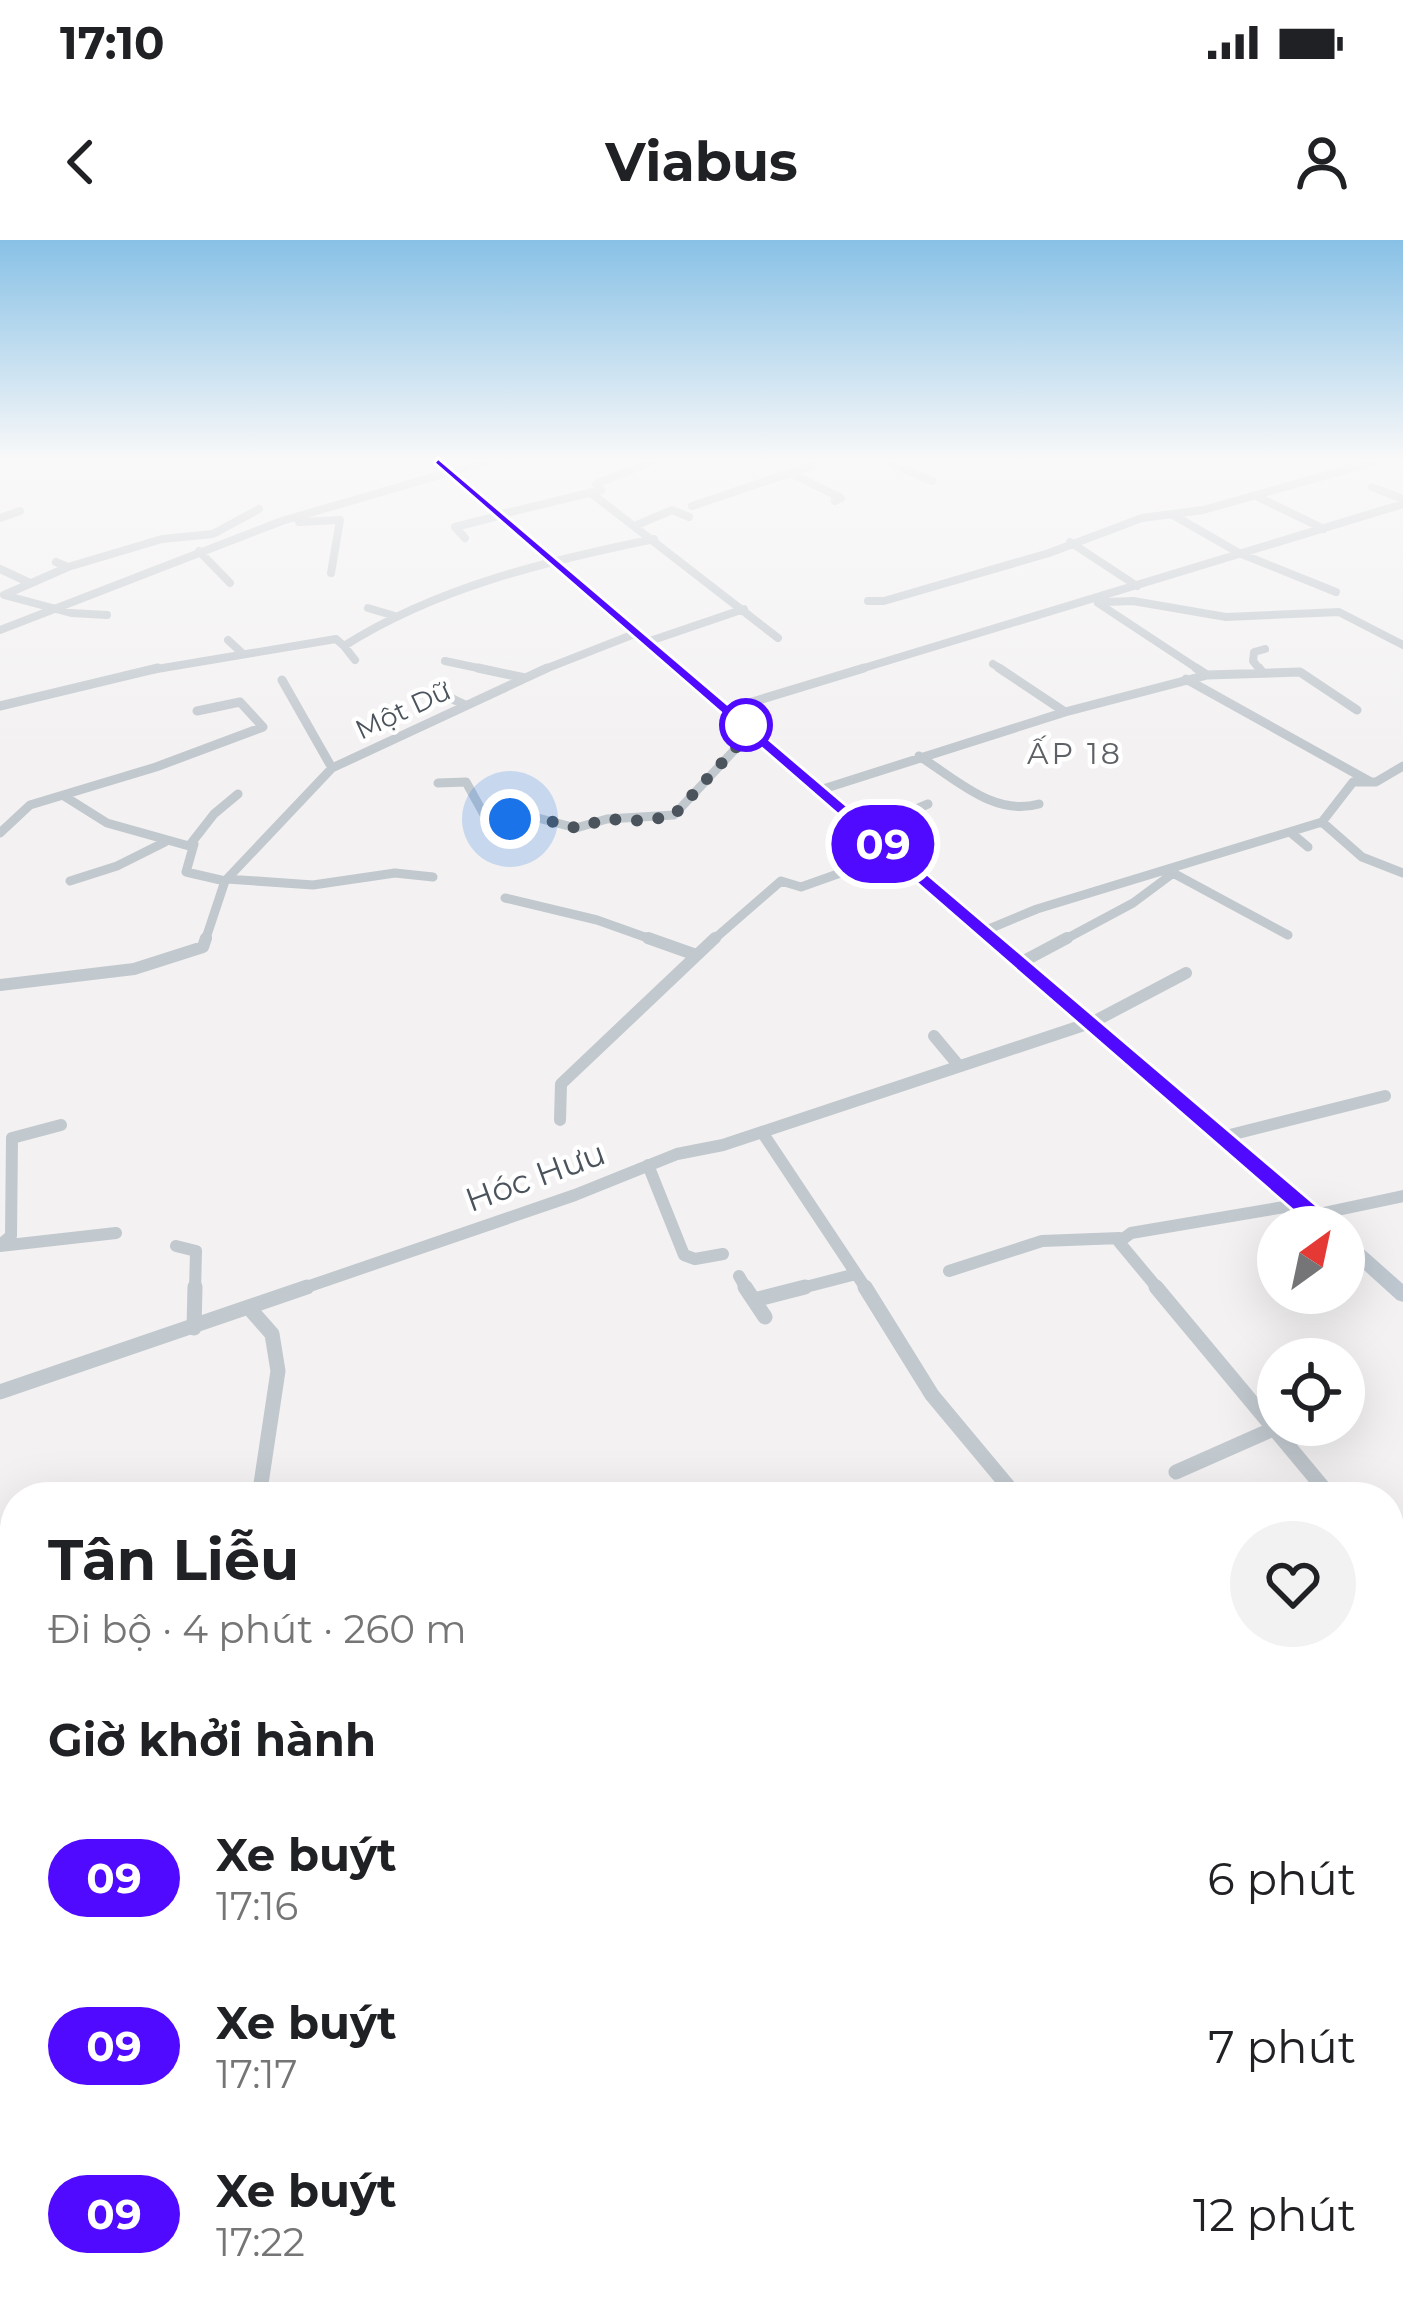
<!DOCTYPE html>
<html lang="vi">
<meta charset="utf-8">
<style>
:root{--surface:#fff;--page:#f2f2f2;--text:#202124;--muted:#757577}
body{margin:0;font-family:Montserrat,sans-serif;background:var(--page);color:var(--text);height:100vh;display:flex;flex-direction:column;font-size:45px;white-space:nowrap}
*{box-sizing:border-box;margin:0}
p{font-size:39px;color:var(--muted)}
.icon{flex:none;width:66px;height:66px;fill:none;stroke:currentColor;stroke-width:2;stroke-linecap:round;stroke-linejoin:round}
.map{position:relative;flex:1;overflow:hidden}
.side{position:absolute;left:0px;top:1242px;width:1404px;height:843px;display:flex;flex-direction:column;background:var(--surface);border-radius:48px 48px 0 0;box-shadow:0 12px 48px #0002}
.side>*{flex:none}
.badge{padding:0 24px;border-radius:39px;font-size:42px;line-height:78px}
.needle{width:78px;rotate:33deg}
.fabs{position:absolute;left:1257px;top:966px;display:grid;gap:24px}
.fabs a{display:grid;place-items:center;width:108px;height:108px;border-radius:50%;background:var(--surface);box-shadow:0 12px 48px #0002;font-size:60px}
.you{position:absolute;width:60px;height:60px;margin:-30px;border:9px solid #fff;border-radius:50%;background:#1a73e8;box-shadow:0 0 0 18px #1a73e833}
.map>.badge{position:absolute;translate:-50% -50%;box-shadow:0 0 0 6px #fff}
h2{padding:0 48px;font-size:45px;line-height:108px}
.round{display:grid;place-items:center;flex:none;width:126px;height:126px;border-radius:63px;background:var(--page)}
.head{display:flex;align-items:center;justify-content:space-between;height:204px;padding:0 48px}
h1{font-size:57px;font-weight:700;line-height:90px}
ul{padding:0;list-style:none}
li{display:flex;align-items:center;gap:36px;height:168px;padding:0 48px}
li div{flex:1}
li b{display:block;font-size:45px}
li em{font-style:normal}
li .badge{min-width:132px;font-weight:700;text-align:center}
.status{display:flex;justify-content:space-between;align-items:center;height:84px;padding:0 60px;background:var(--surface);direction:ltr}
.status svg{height:33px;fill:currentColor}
header{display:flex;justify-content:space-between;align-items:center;height:156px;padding:0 48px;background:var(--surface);font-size:54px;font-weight:700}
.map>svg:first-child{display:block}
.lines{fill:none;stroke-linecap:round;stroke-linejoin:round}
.street-far4{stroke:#c1c8ce;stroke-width:8}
.street-far3{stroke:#c1c8ce;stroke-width:9}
.street-far2{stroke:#c1c8ce;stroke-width:12}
.street-far1{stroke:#c1c8ce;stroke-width:15}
.street{stroke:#c1c8ce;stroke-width:20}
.secondary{fill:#bfc8d0;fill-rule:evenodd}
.line{fill:#4f0aff;stroke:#fff;stroke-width:3}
.walk{stroke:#4b545c;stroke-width:12;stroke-dasharray:0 21.6}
.stop-dot{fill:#fff;stroke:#4f0aff;stroke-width:6}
.labels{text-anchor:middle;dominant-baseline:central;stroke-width:9;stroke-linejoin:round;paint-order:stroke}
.far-street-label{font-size:27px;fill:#4b545c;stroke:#fff}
.far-neighbourhood-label{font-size:30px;letter-spacing:3px;fill:#5e6165;stroke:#fff}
.street-label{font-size:33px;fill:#4b545c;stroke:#fff}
</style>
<div class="status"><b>17:10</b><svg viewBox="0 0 49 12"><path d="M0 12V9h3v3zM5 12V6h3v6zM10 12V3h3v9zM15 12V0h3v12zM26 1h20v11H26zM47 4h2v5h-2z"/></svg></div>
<header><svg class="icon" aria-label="back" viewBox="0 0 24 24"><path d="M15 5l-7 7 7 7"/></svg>Viabus<svg class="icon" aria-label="person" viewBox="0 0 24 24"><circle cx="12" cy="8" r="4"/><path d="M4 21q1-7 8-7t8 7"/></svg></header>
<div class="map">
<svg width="1403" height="2084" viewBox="0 0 1403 2084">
<rect width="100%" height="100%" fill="#f3f1f1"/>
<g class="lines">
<path class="street-far4" d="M 886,221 L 932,241
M 790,233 L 841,258 L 835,261
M 1372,247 L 1403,259
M 591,253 L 778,398
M 1256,256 L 1324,289
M 692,266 L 814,225 L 805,221
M 502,274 L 601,250 L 596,244 L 653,221
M 1173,275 L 1239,313 L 1336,352
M 0,278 L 20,271
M 299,282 L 340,280 L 331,333
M 637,285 L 672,270 L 689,277
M 465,298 L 455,287 L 502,275
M 1070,302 L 1137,346
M 199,311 L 230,343
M 56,322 L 68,327 L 4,355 L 71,373 L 107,375
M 68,327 L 162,299 L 213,294 L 259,269
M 0,329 L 28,342
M 868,361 L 884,361 L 1049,313 L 1142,278 L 1203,270 L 1377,221
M 1105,362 L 1133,361 L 1226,377 L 1339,372 L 1403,405
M 1098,363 L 1201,431
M 368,368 L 395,376
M 0,390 L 282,281 L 488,221
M 228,400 L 242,413
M 647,402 L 744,369
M 344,406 L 355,420
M 445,421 L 492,431
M 993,424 L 1004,431
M 145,431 L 336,399 L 344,406 C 437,347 547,321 654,299
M 540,431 L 637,393
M 854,431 L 1403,264
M 1261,431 L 1253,421 L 1254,412 L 1265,409"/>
<path class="street-far3" d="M 478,428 L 525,438
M 999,428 L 1065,472
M 1196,428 L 1207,435
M 1259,428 L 1263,433
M 1186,439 L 1369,541
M 282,440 L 332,528
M 419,454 L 438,452 L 465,465
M 0,466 L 158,428
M 729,469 L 864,428
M 919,516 C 956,539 994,577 1039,564
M 438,543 L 466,542 L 486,578 L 538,578 L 576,588 L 607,579 L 674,575 L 752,491
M 820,550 L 1065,472 L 1207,435 L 1300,432 L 1357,470
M 64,556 L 107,583 L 189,606 L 214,574 L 238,554
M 1322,582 L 1362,617 L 1403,633
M 867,590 L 928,564
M 1290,592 L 1308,607
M 0,593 L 30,565 L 156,527 L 263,487 L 240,462 L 197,471
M 194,604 L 186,632 L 225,641 L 205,701
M 1173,633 L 1288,695
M 227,639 L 313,645 L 395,633 L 433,637
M 70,641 L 117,626 L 165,602
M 225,641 L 332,528 L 547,428
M 505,658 L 597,680 L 656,701
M 984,691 L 1037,669 L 1322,582 L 1353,542 L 1376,542 L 1403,526
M 712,701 L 781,641 L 801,647 L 894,614
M 1062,701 L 1133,663 L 1172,634"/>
<path class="street-far2" d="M 648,698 L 696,715
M 1022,722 L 1067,698
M 0,745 L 134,729 L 203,707 L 206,698
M 934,796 L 959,826
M 560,880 L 561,844 L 715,698
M 762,892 L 867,1050
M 1222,897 L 1385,856
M 648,925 L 684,1015 L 695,1019 L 723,1014
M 1314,975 L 1403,956
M 0,1005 L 11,996 L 12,898 L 61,885
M 0,1006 L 116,993
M 176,1006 L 196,1011 L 195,1050
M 949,1031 L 1042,1001 L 1120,998
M 739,1036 L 747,1050
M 298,1050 L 575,955 L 677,914 L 723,905 L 1093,782 L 1186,733
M 794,1050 L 856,1034
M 1159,1050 L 1119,1002 L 1131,993 L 1302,964"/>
<path class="street-far1" d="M 745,1047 L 765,1077
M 865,1047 L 932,1155 L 1017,1257
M 1156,1047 L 1331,1257
M 758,1059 L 805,1047
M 250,1069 L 272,1094 L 278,1131 L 259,1257
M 194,1088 L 195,1047
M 0,1152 L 307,1047
M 1176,1232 L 1273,1189
M 1389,1323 L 1403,1338"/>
<path class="street" d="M 1389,1556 L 1403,1550"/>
<path class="secondary" d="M 434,221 L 443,221 L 1336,987 L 1316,987 Z
M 1344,995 L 1350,997 L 1403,1044 L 1403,1062 L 1397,1060 L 1344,1012 Z"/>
</g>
<linearGradient id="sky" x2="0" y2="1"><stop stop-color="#88c1e6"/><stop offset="0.43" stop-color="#faf9f9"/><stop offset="1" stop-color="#faf9f9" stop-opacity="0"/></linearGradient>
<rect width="1403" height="513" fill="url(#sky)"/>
<path class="line" d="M 438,218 L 1335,981 L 1335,993 L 1319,993 L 434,223 Z"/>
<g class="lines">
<path class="walk" d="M 510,579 L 538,578 L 576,588 L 607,579 L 645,581 L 674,575 L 752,490 L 746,485"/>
</g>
<circle class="stop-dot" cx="746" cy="485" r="24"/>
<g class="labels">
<g class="far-street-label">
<text transform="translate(403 470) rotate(-25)">Một Dữ</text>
</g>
<g class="far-neighbourhood-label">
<text x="1075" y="513">ẤP 18</text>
</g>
<g class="street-label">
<text transform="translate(535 936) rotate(-20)">Hóc Hưu</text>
</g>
</g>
</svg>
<div class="fabs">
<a><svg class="needle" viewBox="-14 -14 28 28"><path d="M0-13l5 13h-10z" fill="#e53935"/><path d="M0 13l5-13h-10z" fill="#757577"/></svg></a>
<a><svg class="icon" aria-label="locate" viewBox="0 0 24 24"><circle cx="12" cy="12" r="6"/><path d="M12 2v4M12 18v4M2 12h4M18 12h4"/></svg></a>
</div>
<div class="you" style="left:510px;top:579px"></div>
<b class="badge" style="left:883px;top:604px;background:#4f0aff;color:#fff">09</b>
<section class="side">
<div class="head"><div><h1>Tân Liễu</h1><p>Đi bộ · 4 phút · 260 m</p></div><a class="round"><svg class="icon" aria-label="heart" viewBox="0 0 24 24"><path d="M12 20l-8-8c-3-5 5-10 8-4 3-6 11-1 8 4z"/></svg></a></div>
<h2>Giờ khởi hành</h2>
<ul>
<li><span class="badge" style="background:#4f0aff;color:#fff">09</span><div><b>Xe buýt</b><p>17:16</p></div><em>6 phút</em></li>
<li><span class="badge" style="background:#4f0aff;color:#fff">09</span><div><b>Xe buýt</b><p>17:17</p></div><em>7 phút</em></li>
<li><span class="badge" style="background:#4f0aff;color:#fff">09</span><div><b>Xe buýt</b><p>17:22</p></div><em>12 phút</em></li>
</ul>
</section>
</div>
